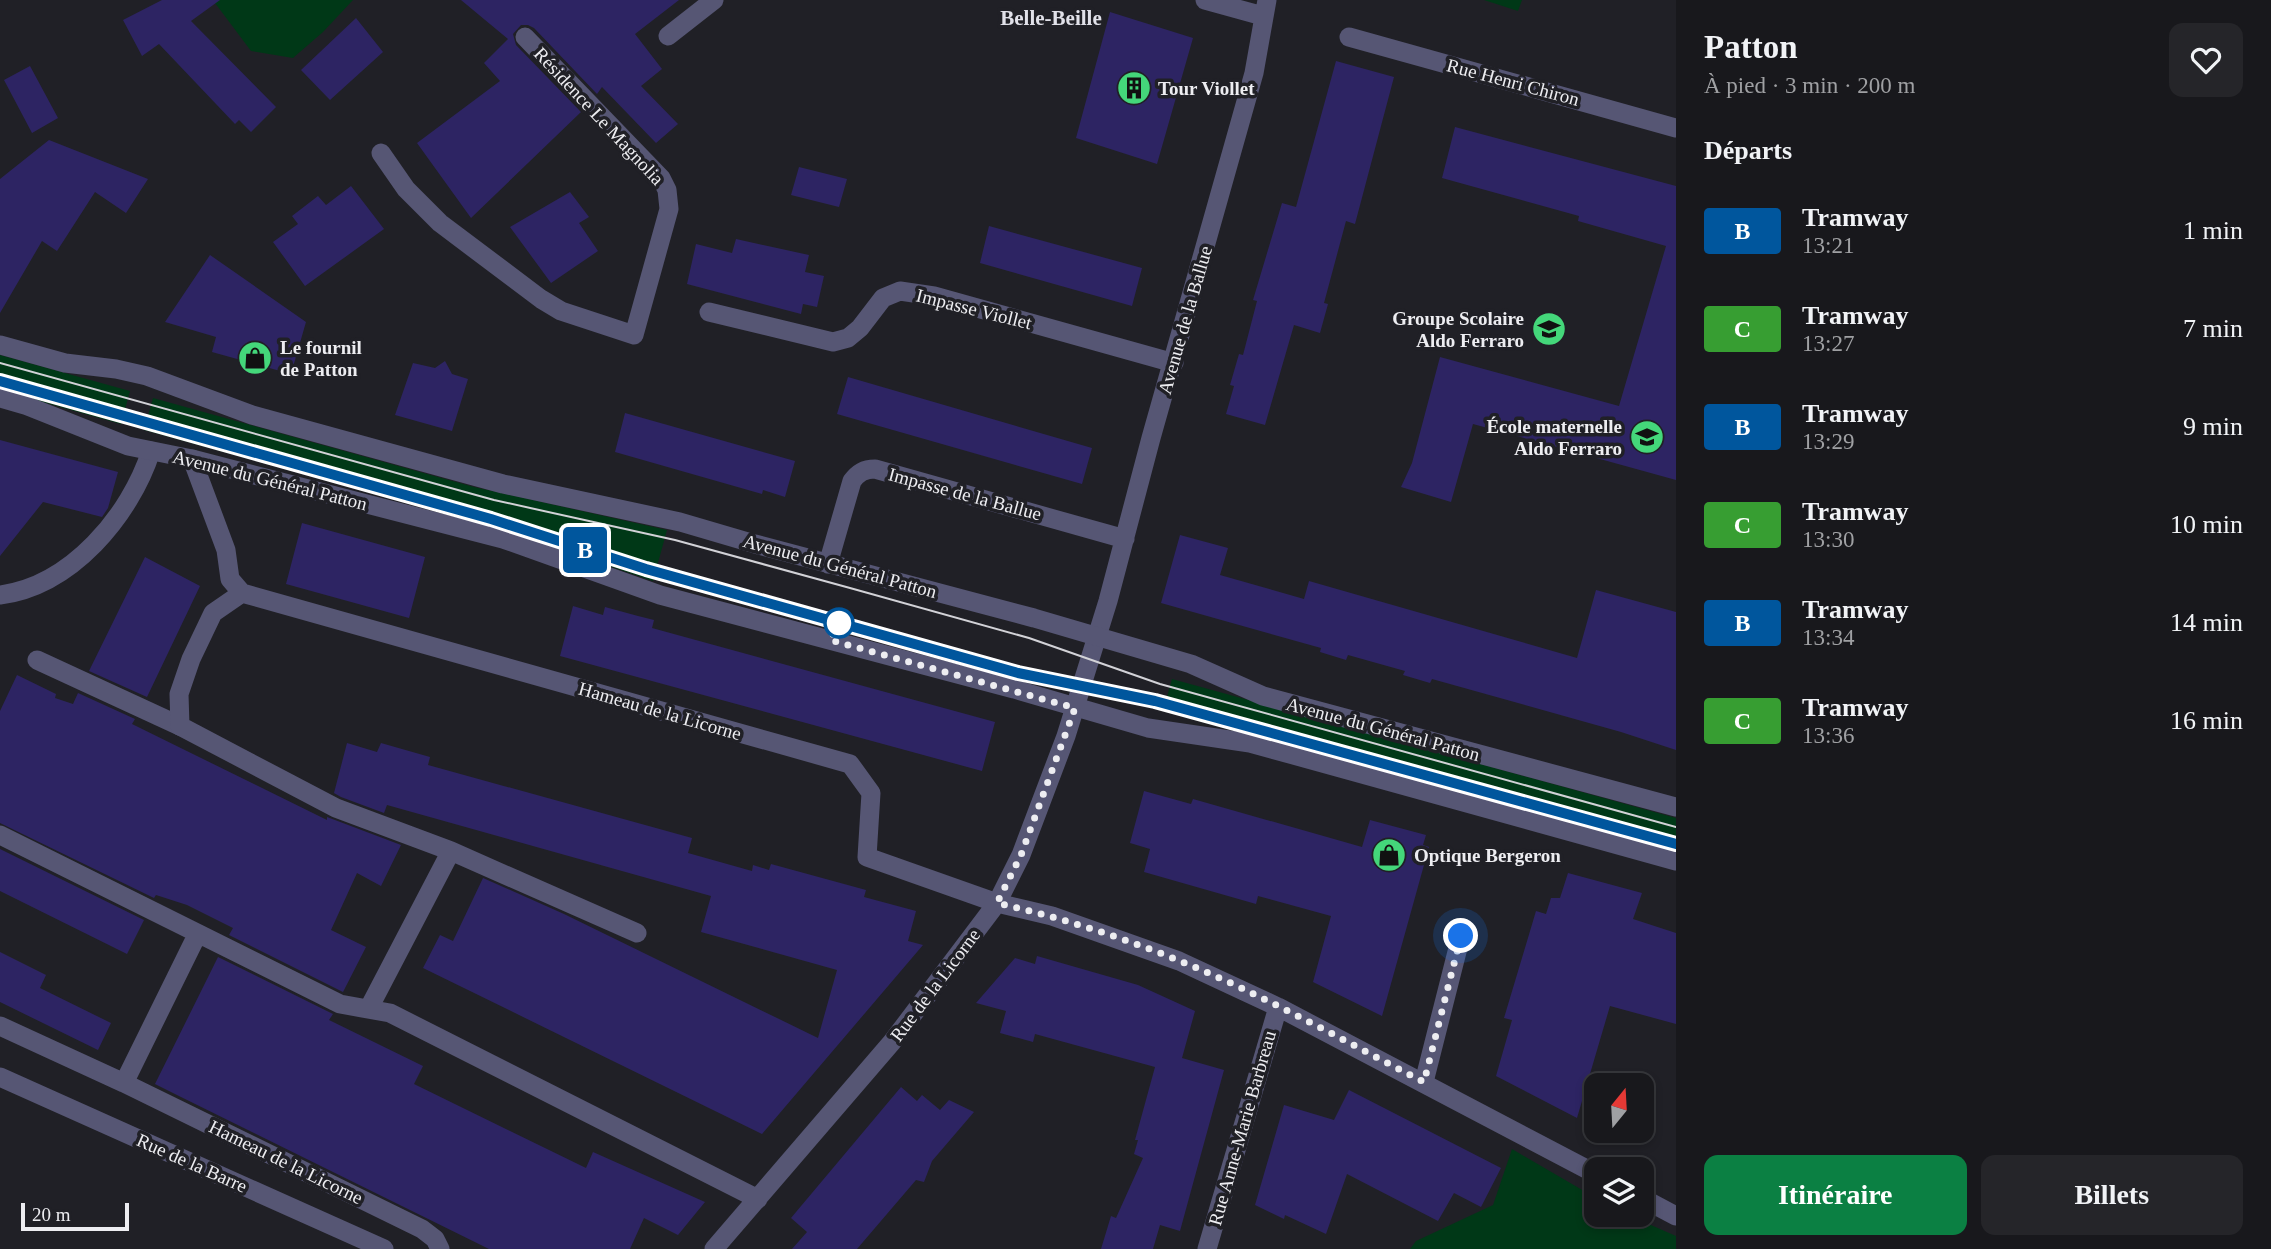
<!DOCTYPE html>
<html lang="fr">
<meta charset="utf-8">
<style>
:root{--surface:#18181c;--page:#252529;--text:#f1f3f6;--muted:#9fa0a3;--line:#36373b;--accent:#0b8043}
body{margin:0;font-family:Georgia,serif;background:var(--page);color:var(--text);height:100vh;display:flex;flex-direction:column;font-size:26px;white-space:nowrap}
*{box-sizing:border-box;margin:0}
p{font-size:23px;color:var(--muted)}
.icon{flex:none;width:38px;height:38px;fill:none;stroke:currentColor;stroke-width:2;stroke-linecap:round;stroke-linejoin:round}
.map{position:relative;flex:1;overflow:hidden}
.details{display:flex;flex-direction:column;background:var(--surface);width:595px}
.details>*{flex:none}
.badge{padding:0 14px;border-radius:5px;font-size:24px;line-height:46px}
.needle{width:46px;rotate:18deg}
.fabs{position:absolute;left:1584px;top:1073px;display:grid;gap:14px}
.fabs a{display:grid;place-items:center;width:70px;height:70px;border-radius:14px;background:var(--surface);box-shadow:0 4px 10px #0003,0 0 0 2px var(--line);font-size:35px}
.scale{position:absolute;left:21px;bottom:18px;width:108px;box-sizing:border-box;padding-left:7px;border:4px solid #ededf1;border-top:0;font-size:19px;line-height:24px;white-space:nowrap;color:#ededf1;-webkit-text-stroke:5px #202026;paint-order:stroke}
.you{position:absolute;width:35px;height:35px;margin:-18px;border:5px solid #fff;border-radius:50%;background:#1a73e8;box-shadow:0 0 0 10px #1a73e833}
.map>.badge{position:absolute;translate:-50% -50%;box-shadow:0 0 0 4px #fff}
h2{padding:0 28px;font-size:26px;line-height:63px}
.round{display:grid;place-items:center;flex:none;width:74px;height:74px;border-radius:14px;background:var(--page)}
.head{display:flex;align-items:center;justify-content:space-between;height:119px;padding:0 28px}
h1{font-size:33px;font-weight:700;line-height:52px}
.primary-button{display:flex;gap:14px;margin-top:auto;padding:14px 28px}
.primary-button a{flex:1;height:80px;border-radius:14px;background:var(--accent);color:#fff;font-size:28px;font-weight:700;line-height:80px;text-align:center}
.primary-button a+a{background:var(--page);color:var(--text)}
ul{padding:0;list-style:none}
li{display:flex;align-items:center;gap:21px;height:98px;padding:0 28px}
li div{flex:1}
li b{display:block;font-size:26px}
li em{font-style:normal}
li .badge{min-width:77px;font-weight:700;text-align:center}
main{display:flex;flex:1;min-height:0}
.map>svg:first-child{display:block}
.green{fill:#003817}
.building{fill:#2d2463}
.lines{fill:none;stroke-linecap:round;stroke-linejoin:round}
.service{stroke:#565674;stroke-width:19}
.minor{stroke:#565674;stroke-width:19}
.tertiary{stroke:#565674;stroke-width:19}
.tram{stroke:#d2d2d7;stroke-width:2}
.line-casing{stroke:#fff;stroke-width:16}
.line{stroke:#00569d;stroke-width:10}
.walk{stroke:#ededf1;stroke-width:7;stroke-dasharray:0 12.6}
.stop-dot{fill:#fff;stroke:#00569d;stroke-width:3.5}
.labels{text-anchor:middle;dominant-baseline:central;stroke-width:7;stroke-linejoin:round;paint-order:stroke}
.street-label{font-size:19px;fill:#ededf1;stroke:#202026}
.poi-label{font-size:19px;font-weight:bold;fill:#ededf1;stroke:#202026;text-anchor:start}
.neighbourhood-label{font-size:21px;font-weight:bold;fill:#e1e1e9;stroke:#202026}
</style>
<main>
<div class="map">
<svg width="1676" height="1249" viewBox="0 0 1676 1249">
<rect width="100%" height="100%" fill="#202026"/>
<path class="green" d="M 218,0 L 353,0 L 323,32 L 293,58 L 251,51 L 215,3 Z
M 1484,0 L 1522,0 L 1518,11 Z
M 0,355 L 130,391 L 121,424 L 0,390 Z
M 153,398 L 474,487 L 667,530 L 653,581 L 480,522 L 144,430 Z
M 1172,679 L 1676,818 L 1676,853 L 1163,711 Z
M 1512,1149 L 1596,1198 L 1596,1214 L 1628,1215 L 1676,1236 L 1676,1249 L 1410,1249 L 1416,1241 L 1493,1205 Z"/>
<path class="building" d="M 162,0 L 220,0 L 191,21 L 276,107 L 251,132 L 239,120 L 235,124 L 159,44 L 142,56 L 123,20 Z
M 461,0 L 679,0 L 635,34 L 662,69 L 641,86 L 678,124 L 656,143 L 602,87 L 597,94 L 534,28 L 528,25 L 521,25 L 513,34 L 516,45 L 581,112 L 471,218 L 417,143 L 500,81 L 484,63 L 508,39 Z
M 1110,12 L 1193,38 L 1157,164 L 1076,138 Z
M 356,18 L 383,52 L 330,100 L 301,70 Z
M 1336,61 L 1394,77 L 1355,224 L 1346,221 L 1324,303 L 1328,304 L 1320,333 L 1294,325 L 1265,425 L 1226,414 L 1234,386 L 1230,385 L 1239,354 L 1243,355 L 1257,301 L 1253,300 L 1282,203 L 1296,207 Z
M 30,66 L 58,118 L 32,133 L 4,80 Z
M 1455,127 L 1676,186 L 1676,480 L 1473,424 L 1451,502 L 1401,487 L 1412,463 L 1440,357 L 1619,406 L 1666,246 L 1578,221 L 1579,216 L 1442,178 Z
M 49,140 L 148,179 L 126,213 L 95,192 L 57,251 L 42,241 L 0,313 L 0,179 Z
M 799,167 L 847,179 L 839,207 L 791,195 Z
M 351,186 L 384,229 L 305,286 L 273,242 L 298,224 L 292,216 L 318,196 L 326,205 Z
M 570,192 L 589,217 L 579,223 L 598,251 L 551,283 L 510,227 Z
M 989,226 L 1142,268 L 1132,306 L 980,263 Z
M 736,239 L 809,255 L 805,272 L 824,276 L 817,307 L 803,304 L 801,314 L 687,284 L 696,244 L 732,253 Z
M 210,255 L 306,322 L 291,374 L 212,352 L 216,337 L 165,322 Z
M 445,361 L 452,374 L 468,379 L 452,431 L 395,415 L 413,363 L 435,368 Z
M 848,377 L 1092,448 L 1082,484 L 837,414 Z
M 625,413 L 795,461 L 785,497 L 763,490 L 762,494 L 615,452 Z
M 0,440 L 118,472 L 108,508 L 102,517 L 43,502 L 0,556 Z
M 302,523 L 425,557 L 409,618 L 286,584 Z
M 1180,535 L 1228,548 L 1220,575 L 1304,599 L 1309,581 L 1577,658 L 1596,590 L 1676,612 L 1676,750 L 1621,732 L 1432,679 L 1430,683 L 1403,675 L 1405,671 L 1348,655 L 1346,660 L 1320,652 L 1321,648 L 1161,603 Z
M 145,557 L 200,586 L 147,697 L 89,671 Z
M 573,606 L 603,615 L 605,607 L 638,616 L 654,620 L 652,628 L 995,722 L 982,771 L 560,656 Z
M 17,675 L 56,694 L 55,698 L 73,704 L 78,693 L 135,719 L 132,724 L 327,820 L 327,817 L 401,845 L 381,886 L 357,873 L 331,930 L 366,947 L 343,992 L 229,935 L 233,928 L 187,905 L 156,895 L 154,898 L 0,823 L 0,711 Z
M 347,743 L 377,752 L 381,743 L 430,757 L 428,765 L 692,838 L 688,853 L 752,871 L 753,865 L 769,870 L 771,864 L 866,890 L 864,897 L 916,911 L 908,941 L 923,945 L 762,1134 L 423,968 L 440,935 L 453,941 L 483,878 L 564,914 L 818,1038 L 837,970 L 701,932 L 711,896 L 387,805 L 384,813 L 341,797 L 334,793 Z
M 1144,791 L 1191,804 L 1193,799 L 1362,847 L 1370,820 L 1426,835 L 1423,845 L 1429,847 L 1382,1016 L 1313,982 L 1331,916 L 1258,896 L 1256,904 L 1144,872 L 1150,849 L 1130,843 Z
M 0,849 L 144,920 L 127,954 L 0,891 Z
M 1568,873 L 1642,893 L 1633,919 L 1676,933 L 1676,1024 L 1610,1006 L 1577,1118 L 1496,1076 L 1512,1020 L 1504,1018 L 1536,911 L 1546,914 L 1551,898 L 1560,898 Z
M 0,952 L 46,975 L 40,988 L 111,1023 L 98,1050 L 0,1002 Z
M 1037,956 L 1138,985 L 1195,1011 L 1182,1058 L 1224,1070 L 1180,1231 L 1160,1225 L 1153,1249 L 1101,1249 L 1111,1216 L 1116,1218 L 1143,1158 L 1134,1154 L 1138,1140 L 1135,1140 L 1155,1067 L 1035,1034 L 1033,1042 L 1000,1033 L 1006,1011 L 976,1003 L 1015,958 L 1035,964 Z
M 218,957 L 333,1014 L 329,1020 L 423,1066 L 414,1084 L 586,1168 L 593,1152 L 705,1202 L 678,1235 L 644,1218 L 630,1249 L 489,1249 L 181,1097 L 155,1084 Z
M 901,1087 L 917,1101 L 922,1095 L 940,1110 L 949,1100 L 974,1112 L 932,1161 L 924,1182 L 916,1180 L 857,1249 L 792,1249 L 807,1232 L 791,1218 Z
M 1349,1090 L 1501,1168 L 1481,1207 L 1454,1193 L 1438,1221 L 1347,1174 L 1326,1234 L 1285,1215 L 1284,1219 L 1255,1205 L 1284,1105 L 1334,1120 Z"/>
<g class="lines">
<path class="service" d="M 0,595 C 71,586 130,516 151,451
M 37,660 L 180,726
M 1424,1082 L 1461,936"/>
<path class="minor" d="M 1205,0 L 1263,16
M 668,36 L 714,0
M 1349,37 L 1676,128
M 381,153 L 406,189 L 440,223 L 541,299 L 561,311 L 634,335 L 669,209 L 667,190 L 661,178 L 525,37
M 709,312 L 833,342 L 848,338 L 860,328 L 883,298 L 900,291 L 934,296 L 1174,363
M 192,459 L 226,550 L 230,579 L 242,593 L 850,764 L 871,793 L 867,857 L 997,903 L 1052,916 L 1179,961 L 1278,1007 L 1596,1174
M 828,564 L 852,481 C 858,473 864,469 875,469 L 1125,539
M 242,593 L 213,613 L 191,659 L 179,694 L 180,726 L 336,808 L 451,851 L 637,933
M 0,835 L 340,1004 L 390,1013 L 758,1199
M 369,1008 L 451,851
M 0,1026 L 124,1083 L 422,1229 L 435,1239 L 440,1249
M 0,1077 L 384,1249
M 124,1083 L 197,935
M 1642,1198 L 1676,1216
M 714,1249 L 892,1042 L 997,903 L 1021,855 L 1066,736 L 1108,601 L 1151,438 L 1254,73 L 1267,0
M 1207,1249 L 1278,1007"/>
<path class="tertiary" d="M 0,345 L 65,363 L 116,369 L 147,376 L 252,415 L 503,484 L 680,522 L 755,544 L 1034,618 L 1191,664 L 1263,696 L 1676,807
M 0,398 L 25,405 L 128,446 L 192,459 L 503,539 L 660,595 L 1014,689 L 1148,728 L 1250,743 L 1676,861"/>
<path class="tram" d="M 0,363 L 494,500 L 675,540 L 850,588 L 1029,638 L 1160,684 L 1676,827
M 0,381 L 491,518 L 626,563 L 1018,673 L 1155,701 L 1676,844"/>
</g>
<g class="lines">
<g class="line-casing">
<path id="line" d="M 0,381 L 491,519 L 646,569 L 1018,673 L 1155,701 L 1676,844"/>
</g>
<use href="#line" class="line"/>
<path class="walk" d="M 839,623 L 830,640 L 1075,708 L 1021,855 L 997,903 C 1059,917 1121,937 1180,961 C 1264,995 1344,1041 1424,1082 L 1461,936"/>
</g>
<defs>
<g id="building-disc" transform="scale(1.75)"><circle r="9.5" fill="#44d77a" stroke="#202026"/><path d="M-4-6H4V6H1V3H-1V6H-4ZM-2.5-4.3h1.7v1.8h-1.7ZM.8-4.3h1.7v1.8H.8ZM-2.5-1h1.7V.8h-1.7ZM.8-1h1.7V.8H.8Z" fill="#111"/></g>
<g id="school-disc" transform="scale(1.75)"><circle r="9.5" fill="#44d77a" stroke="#202026"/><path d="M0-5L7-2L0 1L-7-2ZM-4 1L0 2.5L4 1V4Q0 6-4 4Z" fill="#111"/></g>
<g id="shop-disc" transform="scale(1.75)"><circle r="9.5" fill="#44d77a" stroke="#202026"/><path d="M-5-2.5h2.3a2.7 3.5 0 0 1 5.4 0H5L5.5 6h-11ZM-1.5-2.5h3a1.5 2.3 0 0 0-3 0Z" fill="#111"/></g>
</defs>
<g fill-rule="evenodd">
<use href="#building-disc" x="1134" y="88"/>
<use href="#school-disc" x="1549" y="329"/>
<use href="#shop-disc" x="255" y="358"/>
<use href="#school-disc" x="1647" y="437"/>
<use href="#shop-disc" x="1389" y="855"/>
</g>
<circle class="stop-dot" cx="839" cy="623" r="14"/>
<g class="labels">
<g class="street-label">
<text transform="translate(1513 82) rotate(15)">Rue Henri Chiron</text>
<text transform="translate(599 116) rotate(47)">Résidence Le Magnolia</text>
<text transform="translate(974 309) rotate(14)">Impasse Viollet</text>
<text transform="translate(1185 320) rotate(-74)">Avenue de la Ballue</text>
<text transform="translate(270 480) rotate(14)">Avenue du Général Patton</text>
<text transform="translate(965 494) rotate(15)">Impasse de la Ballue</text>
<text transform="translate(840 566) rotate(15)">Avenue du Général Patton</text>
<text transform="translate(660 711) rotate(16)">Hameau de la Licorne</text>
<text transform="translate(1383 729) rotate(15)">Avenue du Général Patton</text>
<text transform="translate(935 985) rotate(-53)">Rue de la Licorne</text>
<text transform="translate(1242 1128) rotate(-74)">Rue Anne-Marie Barbreau</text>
<text transform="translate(286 1162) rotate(26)">Hameau de la Licorne</text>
<text transform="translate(192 1163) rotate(24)">Rue de la Barre</text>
</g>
<g class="poi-label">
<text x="1158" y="88">Tour Viollet</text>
<text x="1524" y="318" text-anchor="end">Groupe Scolaire<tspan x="1524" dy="22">Aldo Ferraro</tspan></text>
<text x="280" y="347">Le fournil<tspan x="280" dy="22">de Patton</tspan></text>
<text x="1622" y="426" text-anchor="end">École maternelle<tspan x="1622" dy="22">Aldo Ferraro</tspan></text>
<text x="1414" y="855">Optique Bergeron</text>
</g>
<g class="neighbourhood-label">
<text x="1051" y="18">Belle-Beille</text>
</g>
</g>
</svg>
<div class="fabs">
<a><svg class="needle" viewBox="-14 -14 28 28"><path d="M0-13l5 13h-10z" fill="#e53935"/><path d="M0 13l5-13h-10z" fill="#9fa0a3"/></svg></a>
<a><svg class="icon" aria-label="layers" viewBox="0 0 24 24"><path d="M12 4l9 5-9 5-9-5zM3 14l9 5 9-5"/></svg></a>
</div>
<div class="scale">20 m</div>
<div class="you" style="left:1461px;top:936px"></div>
<b class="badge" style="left:585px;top:550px;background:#00569d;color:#fff">B</b>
</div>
<section class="details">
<div class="head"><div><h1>Patton</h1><p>À pied · 3 min · 200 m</p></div><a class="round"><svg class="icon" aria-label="heart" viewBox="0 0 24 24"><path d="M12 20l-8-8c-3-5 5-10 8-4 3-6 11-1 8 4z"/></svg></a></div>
<h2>Départs</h2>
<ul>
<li><span class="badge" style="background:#00569d;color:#fff">B</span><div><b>Tramway</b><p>13:21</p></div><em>1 min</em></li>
<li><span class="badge" style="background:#379e32;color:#fff">C</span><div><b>Tramway</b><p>13:27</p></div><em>7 min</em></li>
<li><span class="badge" style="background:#00569d;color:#fff">B</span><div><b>Tramway</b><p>13:29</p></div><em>9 min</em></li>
<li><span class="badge" style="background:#379e32;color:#fff">C</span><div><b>Tramway</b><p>13:30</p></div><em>10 min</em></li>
<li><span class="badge" style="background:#00569d;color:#fff">B</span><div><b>Tramway</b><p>13:34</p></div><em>14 min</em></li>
<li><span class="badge" style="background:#379e32;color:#fff">C</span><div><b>Tramway</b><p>13:36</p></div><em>16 min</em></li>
</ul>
<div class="primary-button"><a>Itinéraire</a><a>Billets</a></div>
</section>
</main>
